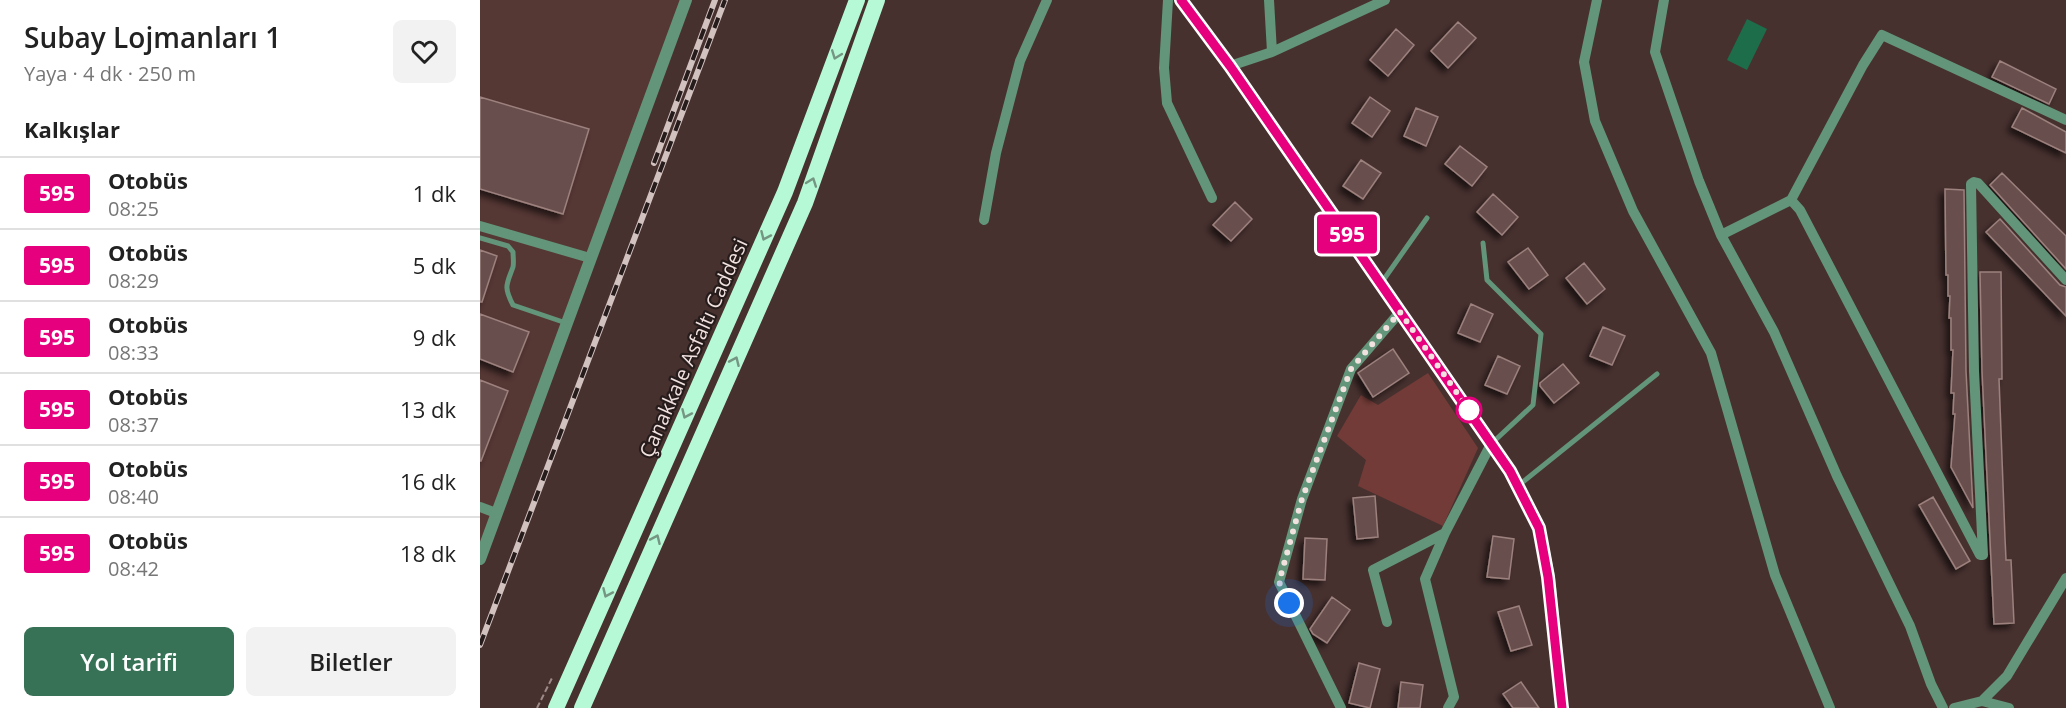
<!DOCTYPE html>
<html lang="tr">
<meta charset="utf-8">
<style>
:root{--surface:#fff;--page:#f2f2f2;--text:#222;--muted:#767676;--line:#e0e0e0;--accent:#377257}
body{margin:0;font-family:"Open Sans",sans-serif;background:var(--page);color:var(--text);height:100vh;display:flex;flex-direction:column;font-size:22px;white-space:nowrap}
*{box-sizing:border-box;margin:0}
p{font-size:20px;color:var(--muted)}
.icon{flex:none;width:33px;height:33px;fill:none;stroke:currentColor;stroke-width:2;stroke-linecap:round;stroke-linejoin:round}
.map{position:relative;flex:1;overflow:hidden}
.drawer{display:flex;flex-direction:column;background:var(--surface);width:480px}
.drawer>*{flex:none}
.badge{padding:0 12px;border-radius:4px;font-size:21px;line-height:39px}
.you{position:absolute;width:30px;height:30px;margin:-15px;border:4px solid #fff;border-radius:50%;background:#1a73e8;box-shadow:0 0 0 9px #1a73e833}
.map>.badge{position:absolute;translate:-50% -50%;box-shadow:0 0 0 3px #fff}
h2{padding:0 24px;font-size:22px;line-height:54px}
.round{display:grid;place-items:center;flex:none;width:63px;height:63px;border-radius:9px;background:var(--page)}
.summary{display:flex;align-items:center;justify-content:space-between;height:102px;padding:0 24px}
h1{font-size:28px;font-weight:600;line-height:45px}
.action{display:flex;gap:12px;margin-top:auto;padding:12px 24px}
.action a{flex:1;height:69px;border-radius:9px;background:var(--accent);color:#fff;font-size:24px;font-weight:600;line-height:69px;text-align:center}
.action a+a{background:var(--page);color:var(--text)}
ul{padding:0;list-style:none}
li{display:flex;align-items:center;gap:18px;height:72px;padding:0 24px;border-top:2px solid var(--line)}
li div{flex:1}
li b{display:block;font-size:22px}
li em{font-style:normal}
li .badge{min-width:66px;font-weight:700;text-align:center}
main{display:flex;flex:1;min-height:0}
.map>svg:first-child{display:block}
.built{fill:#553734}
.green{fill:#723b37}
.water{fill:#1d6c4a}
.building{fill:#684f4d;stroke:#9c817e;stroke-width:1.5;filter:url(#shadow)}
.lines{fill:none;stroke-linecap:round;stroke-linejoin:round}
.path{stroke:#9e8b89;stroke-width:2;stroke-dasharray:6 3;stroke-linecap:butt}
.service{stroke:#62957a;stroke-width:5}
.minor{stroke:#62957a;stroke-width:10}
.tertiary{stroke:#62957a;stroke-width:12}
.trunk{stroke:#b5f9d6;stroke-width:16}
.rail-casing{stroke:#d1c1bf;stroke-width:6}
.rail{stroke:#261c1b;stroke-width:4;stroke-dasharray:11;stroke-linecap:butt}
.oneway{stroke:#759682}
.line-casing{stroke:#fff;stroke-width:14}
.line{stroke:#e6007e;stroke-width:9}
.walk{stroke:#f1e2e0;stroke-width:6;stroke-dasharray:0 10.8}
.stop-dot{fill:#fff;stroke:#e6007e;stroke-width:3}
.labels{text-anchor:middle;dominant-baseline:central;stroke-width:4.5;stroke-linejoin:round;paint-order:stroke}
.street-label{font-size:20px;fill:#f1e2e0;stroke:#261c1b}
</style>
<main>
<section class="drawer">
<div class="summary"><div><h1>Subay Lojmanları 1</h1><p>Yaya · 4 dk · 250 m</p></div><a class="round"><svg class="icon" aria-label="heart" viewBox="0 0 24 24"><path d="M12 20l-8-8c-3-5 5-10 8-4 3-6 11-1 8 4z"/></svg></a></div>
<h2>Kalkışlar</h2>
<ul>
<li><span class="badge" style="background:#e6007e;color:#fff">595</span><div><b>Otobüs</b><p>08:25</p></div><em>1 dk</em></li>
<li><span class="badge" style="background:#e6007e;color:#fff">595</span><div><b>Otobüs</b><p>08:29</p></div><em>5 dk</em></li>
<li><span class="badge" style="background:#e6007e;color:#fff">595</span><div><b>Otobüs</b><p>08:33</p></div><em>9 dk</em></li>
<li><span class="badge" style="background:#e6007e;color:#fff">595</span><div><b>Otobüs</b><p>08:37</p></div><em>13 dk</em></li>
<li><span class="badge" style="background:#e6007e;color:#fff">595</span><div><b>Otobüs</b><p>08:40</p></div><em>16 dk</em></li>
<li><span class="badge" style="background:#e6007e;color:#fff">595</span><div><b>Otobüs</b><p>08:42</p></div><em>18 dk</em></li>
</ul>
<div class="action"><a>Yol tarifi</a><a>Biletler</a></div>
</section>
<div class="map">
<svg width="1586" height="708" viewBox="0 0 1586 708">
<defs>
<filter id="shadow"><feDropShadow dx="-4.5" dy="4.5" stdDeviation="3" flood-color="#0009"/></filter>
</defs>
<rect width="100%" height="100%" fill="#47312f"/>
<path class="built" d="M 0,0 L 205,0 L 0,551 Z"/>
<path class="green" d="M 948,373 L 998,448 L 963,526 L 878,486 L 886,460 L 857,436 L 881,395 L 898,405 Z"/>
<path class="water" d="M 1267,19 L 1287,29 L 1267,70 L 1247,60 Z"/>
<path class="building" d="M 978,22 L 996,38 L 968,68 L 951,51 Z
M 916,29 L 934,45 L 908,76 L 890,60 Z
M 1520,61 L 1576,89 L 1569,104 L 1512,77 Z
M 0,97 L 109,129 L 83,214 L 0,189 Z
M 890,97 L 910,111 L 892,137 L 872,123 Z
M 936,108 L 958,117 L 946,146 L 924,136 Z
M 1542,108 L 1586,132 L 1586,153 L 1532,127 Z
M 980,146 L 1007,167 L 992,186 L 965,164 Z
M 881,160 L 901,173 L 883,199 L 863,186 Z
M 1522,173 L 1586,236 L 1586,269 L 1510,185 Z
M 1465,189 L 1484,190 L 1486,371 L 1493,508 L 1471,467 L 1475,414 L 1473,414 L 1474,393 L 1471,393 L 1473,350 L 1471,350 L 1471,318 L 1469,318 L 1470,296 L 1468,296 L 1468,275 L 1466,275 Z
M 1013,194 L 1038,217 L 1022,235 L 997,212 Z
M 755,202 L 772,219 L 751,241 L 733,225 Z
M 1520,219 L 1580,285 L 1586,287 L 1586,316 L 1506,232 Z
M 1048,248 L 1068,275 L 1049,289 L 1028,262 Z
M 0,250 L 17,256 L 2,302 L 0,302 Z
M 1104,263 L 1125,289 L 1107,304 L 1086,278 Z
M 1500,272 L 1521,272 L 1522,379 L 1519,379 L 1525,538 L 1526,560 L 1531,560 L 1534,623 L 1514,624 L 1502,371 Z
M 991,304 L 1013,314 L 1000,342 L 978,333 Z
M 0,314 L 49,332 L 33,372 L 0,359 Z
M 1123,327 L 1145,336 L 1132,365 L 1110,356 Z
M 913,349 L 929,373 L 893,397 L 878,373 Z
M 1018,356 L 1040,366 L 1027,394 L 1005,385 Z
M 1083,364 L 1099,383 L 1074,403 L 1060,386 L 1060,383 Z
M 0,380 L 28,391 L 1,461 L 0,461 Z
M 895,496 L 898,537 L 877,539 L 873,498 Z
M 1453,497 L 1490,561 L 1476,569 L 1439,505 Z
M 1013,536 L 1034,539 L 1029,579 L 1007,577 Z
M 825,538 L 847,539 L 845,580 L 823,579 Z
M 852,597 L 870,610 L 847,643 L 833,634 L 830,629 Z
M 1039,606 L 1052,645 L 1031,651 L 1018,612 Z
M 879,663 L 900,669 L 890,708 L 869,703 Z
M 921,682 L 943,685 L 940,708 L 918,708 Z
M 1041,682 L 1059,708 L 1033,708 L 1023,694 Z"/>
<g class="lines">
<path class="path" d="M 57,708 L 73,676"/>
<path class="service" d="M 0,238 L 28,246 L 33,252 C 33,256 34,263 33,267 C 27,284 23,286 33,305 L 86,323
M 1003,243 L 1007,280 L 1061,334 L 1053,405 L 1011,444
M 902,282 L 947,218
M 1039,485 L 1177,374"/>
<path class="minor" d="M 688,0 L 684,68 L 687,103 L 732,198
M 789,0 L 792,52
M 1117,0 L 1104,62 L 1115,121 L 1153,211 L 1231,353 L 1295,575 L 1350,708
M 1184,0 L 1175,52 L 1219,181 L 1241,235 L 1294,332 L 1357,476 L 1430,626 L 1451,684 L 1463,708
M 750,66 L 792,52 L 905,0
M 1311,200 L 1320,210 L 1500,555 L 1503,555 L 1494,371 L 1491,184 L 1494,182 L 1498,183 L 1586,280
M 504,220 L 516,153 L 540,61 L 567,0
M 0,226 L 110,258
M 1241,235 L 1311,200 L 1383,65 L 1402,35 L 1586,120
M 0,507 L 16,513
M 907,622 L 893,570 L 965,533
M 1502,701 L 1529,708
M 861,708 L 799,582 L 822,499 L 871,369 L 920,312
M 968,708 L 974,697 L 945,579 L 965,533 L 1011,444
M 1474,708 L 1502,701 L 1527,676 L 1586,578"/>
<path class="tertiary" d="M 701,0 L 750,66 L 1030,471 L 1059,528 L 1069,577 L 1082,708
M 0,559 L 206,0"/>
<path class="trunk" d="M 76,708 L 305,192 L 377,0
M 102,708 L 325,203 L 397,0"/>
<g class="rail-casing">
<path id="rail" d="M 174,163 L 235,0
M 0,645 L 245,0"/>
</g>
<use href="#rail" class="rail"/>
</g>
<defs><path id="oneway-chevron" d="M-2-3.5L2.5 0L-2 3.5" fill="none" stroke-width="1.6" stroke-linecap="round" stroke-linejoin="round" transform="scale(1.5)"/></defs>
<g class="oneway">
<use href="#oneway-chevron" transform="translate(356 55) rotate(111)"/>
<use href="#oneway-chevron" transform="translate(332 182) rotate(-70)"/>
<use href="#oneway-chevron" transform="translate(285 236) rotate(114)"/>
<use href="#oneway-chevron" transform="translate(255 361) rotate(-66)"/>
<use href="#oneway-chevron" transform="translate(206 414) rotate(114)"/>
<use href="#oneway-chevron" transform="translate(176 539) rotate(-66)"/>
<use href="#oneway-chevron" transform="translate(127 593) rotate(114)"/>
</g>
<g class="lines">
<g class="line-casing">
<path id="line" d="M 701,0 L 750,66 L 1030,471 L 1059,528 L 1068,577 L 1082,708"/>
</g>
<use href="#line" class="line"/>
<path class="walk" d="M 809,603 L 799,582 L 822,499 L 871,369 L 920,312 L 989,410"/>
</g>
<circle class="stop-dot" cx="989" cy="410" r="12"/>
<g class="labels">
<g class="street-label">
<text transform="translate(213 348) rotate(-66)">Çanakkale Asfaltı Caddesi</text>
</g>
</g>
</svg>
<div class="you" style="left:809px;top:603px"></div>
<b class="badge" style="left:867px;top:234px;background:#e6007e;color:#fff">595</b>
</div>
</main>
